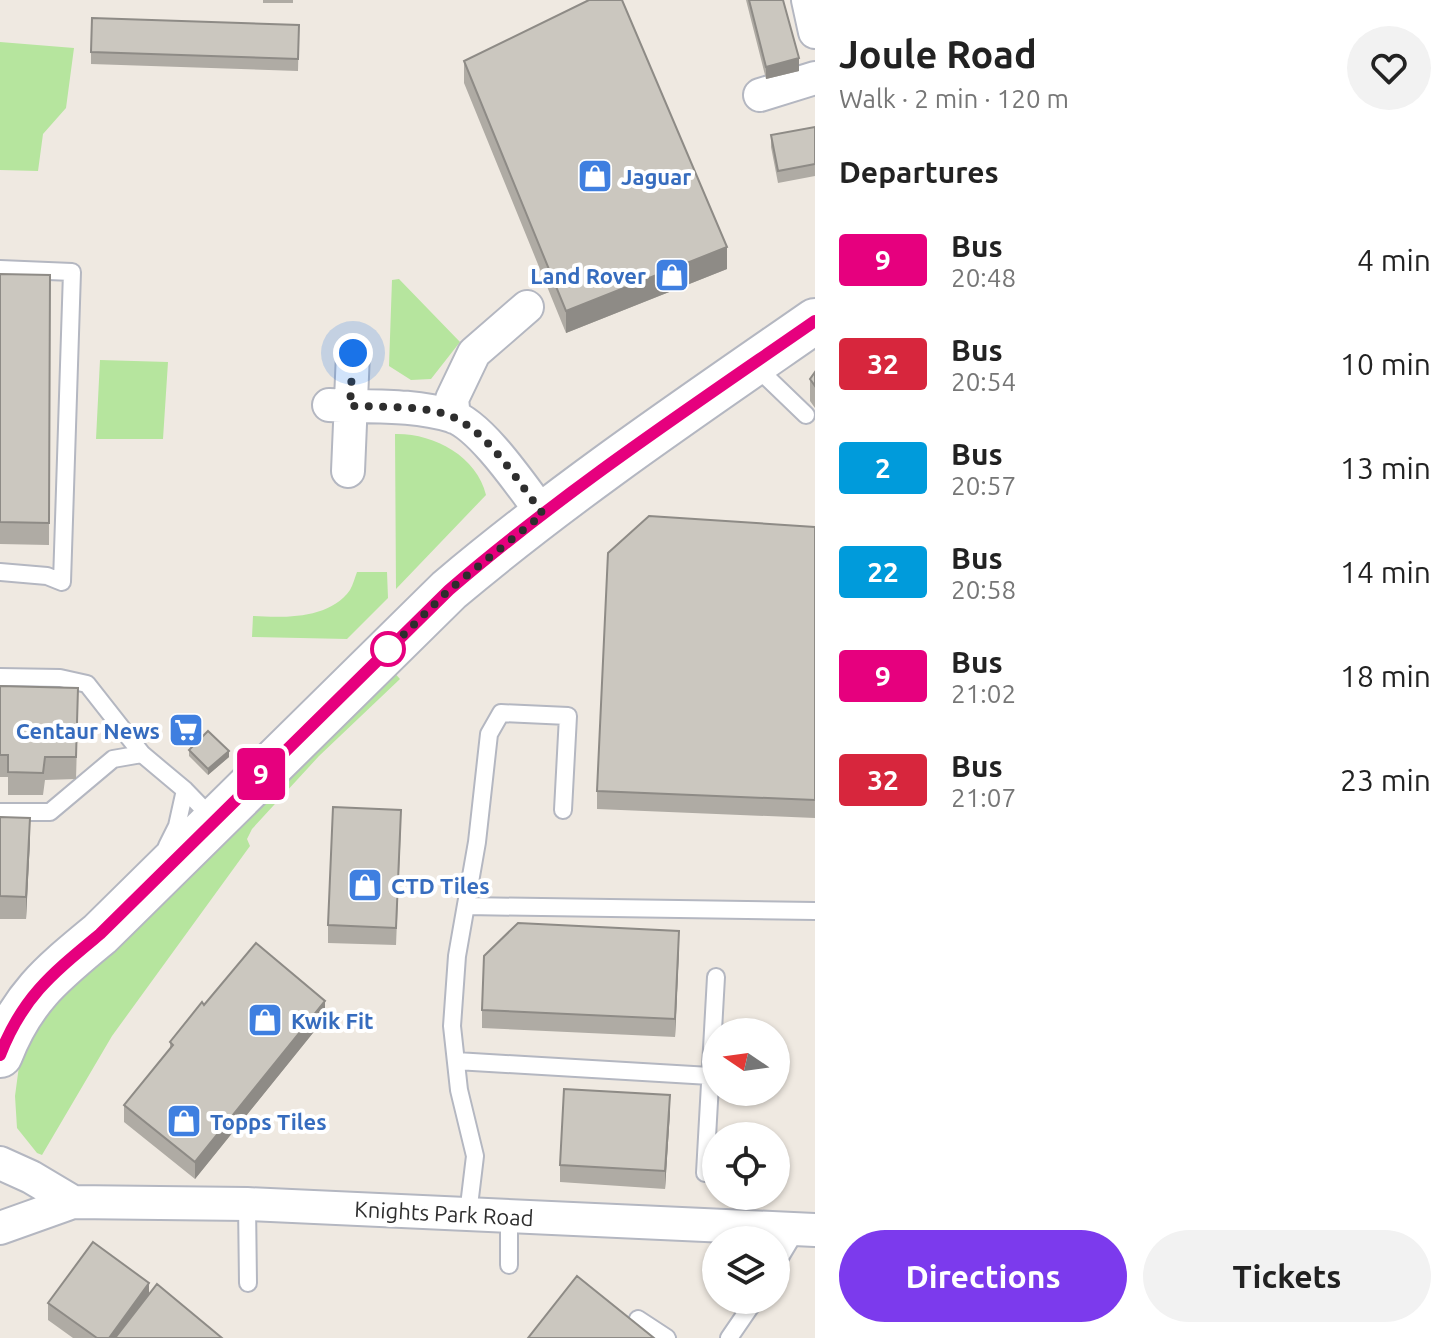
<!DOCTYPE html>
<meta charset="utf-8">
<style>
:root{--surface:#fff;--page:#f2f2f2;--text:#222;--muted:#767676;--accent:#7c3aed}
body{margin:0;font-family:Ubuntu,sans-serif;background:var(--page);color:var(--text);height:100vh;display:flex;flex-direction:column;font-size:30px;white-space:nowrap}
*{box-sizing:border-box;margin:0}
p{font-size:26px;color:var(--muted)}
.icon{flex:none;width:44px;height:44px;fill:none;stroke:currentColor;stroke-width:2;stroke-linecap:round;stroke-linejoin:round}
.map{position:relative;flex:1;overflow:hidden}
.panel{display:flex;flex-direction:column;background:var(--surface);width:640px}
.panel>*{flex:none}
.badge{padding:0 16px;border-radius:6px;font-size:28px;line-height:52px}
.needle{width:52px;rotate:283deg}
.controls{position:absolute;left:702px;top:1018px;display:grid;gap:16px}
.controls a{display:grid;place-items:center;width:88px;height:88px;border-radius:50%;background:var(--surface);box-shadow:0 2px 6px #0004;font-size:40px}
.you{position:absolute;width:40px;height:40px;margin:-20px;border:6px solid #fff;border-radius:50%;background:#1a73e8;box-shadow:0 0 0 12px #1a73e833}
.map>.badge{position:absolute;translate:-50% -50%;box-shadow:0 0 0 4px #fff}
h2{padding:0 24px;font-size:30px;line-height:72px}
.round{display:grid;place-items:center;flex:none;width:84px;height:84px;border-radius:42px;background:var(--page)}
.head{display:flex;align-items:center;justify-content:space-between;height:136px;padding:0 24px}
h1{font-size:38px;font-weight:600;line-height:60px}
.primary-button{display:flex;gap:16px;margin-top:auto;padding:16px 24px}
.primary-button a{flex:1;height:92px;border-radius:48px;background:var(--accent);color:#fff;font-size:32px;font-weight:600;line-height:92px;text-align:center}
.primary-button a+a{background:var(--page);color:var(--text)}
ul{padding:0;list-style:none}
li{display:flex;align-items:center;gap:24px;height:104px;padding:0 24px}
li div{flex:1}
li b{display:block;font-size:30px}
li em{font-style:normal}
li .badge{min-width:88px;font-weight:700;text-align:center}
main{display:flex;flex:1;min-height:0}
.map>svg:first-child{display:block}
.green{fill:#b6e59e}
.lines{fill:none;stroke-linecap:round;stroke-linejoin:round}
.lane-casing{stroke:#b4b7c1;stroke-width:20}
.street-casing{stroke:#b4b7c1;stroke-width:36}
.secondary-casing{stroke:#b4b7c1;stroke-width:48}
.lane{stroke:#fff;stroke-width:16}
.street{stroke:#fff;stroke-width:32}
.secondary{stroke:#fff;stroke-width:44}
.wall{fill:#afaba4}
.shaded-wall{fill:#8e8b86}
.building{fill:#cbc7bf;stroke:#8e8b86;stroke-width:2}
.line-casing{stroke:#fff;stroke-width:18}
.line{stroke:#e6007e;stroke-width:12}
.walk{stroke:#2e2e2e;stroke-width:8;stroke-dasharray:0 14.4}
.stop-dot{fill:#fff;stroke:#e6007e;stroke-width:4}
.labels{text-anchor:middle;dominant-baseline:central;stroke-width:8;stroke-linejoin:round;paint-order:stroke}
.shop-label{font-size:22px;font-weight:bold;fill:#366cbe;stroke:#fff;text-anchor:start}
.street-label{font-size:22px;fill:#2e2e2e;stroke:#fff}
</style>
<main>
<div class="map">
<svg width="815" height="1338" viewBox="0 0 815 1338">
<rect width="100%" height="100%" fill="#efe9e1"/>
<path class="green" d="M 0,42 L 74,48 L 66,108 L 43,134 L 38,171 L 0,170 Z
M 399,279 L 460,342 L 431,379 L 411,380 L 389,366 L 392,280 Z
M 100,360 L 168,362 L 163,439 L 96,439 Z
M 395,434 C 433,433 477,456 486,495 L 396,589 Z
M 357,572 L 387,572 L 388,598 L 347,639 L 252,637 L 253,616 C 284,618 330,619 350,590 C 353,585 355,577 357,572 Z
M 391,669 L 400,679 L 319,756 L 252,829 L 247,839 L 250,846 L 112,1036 L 42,1155 L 37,1153 L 17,1128 L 15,1096 L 21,1051 L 40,1015 L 71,989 Z"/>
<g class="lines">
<g class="lane-casing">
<path id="lane" d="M 0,269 L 72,272 L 62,582 L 47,576 L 0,572
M 754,365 L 806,415
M 0,677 L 60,678 L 87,684 L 142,754 L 185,790 L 213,819
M 0,812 L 50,812 L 113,759 L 142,754
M 167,846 L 177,826 L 185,790
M 466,906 L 815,911
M 456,1061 L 710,1076
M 705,1173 L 716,977
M 247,1204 L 248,1283
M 468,1214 L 475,1156 L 459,1090 L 452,1026 L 457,956 L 477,842 L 489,734 L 501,713 L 568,716 L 563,810
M 509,1215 L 509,1265
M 776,1264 L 797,1229
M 638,1319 L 667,1338
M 729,1338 L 755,1300"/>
</g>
<g class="street-casing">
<path id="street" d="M 808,0 L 815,32
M 760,95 L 815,78
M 329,405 C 369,407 413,404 452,416 C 482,426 523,488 543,514
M 454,417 L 452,399 L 474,353 L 527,307
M 348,471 L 353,353
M 0,1163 L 31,1177 L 73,1202
M 0,1228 L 73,1202 L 247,1204 L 815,1230"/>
</g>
<g class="secondary-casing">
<path id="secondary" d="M 0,1055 C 23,996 53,973 100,934 L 449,590 C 565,492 691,407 815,321"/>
</g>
<use href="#lane" class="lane"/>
<use href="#street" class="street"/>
<use href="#secondary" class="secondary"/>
</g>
<path class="wall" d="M 263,0 L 293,0 L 293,3 L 263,3 Z
M 746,0 L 783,0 L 799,71 L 766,79 Z
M 299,25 L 298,71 L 91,64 L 91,52 Z
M 464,61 L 727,269 L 566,333 L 464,83 Z
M 815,127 L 815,176 L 778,183 L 771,147 L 771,135 Z
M 0,274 L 50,275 L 49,545 L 0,544 Z
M 815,372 L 815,408 L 810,401 L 810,379 Z
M 815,527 L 815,818 L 597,809 L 597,791 Z
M 0,686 L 78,710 L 76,779 L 45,780 L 43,795 L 8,795 L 8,777 L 0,777 Z
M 189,750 L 229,757 L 208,775 L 189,756 Z
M 0,817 L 30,840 L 26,919 L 0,919 Z
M 401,827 L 396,945 L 328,943 L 328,925 Z
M 679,949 L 675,1037 L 482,1028 L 482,1010 Z
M 204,1005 L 325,1018 L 195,1179 L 124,1122 L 124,1105 L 170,1049 L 170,1042 Z
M 670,1112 L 665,1189 L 560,1182 L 560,1165 Z
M 149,1294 L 222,1338 L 73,1338 L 48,1320 L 48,1303 Z"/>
<path class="shaded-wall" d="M 799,58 L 799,71 L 766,79 L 766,67 Z
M 727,247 L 727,269 L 566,333 L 566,311 Z
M 229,751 L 229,757 L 208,775 L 208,769 Z
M 30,818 L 30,840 L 26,919 L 26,897 Z
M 679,931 L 679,949 L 675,1037 L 675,1019 Z
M 325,1001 L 325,1018 L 195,1179 L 195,1162 Z
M 670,1095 L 670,1112 L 665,1189 L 665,1171 Z
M 149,1283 L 149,1301 L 122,1338 L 109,1338 Z"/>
<path class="building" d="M 589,0 L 622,0 L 727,247 L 566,311 L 464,61 Z
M 749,0 L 783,0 L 799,58 L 766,67 Z
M 92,18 L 299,25 L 298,59 L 91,52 Z
M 815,127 L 815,164 L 778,171 L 771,135 Z
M 0,274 L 50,275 L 49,523 L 0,522 Z
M 815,372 L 815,386 L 810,379 Z
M 649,516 L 815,527 L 815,800 L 597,791 L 608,553 Z
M 0,686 L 78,688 L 76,757 L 45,757 L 43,773 L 8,772 L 8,755 L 0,755 Z
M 208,731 L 229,751 L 208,769 L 189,750 Z
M 333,807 L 401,810 L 396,928 L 328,925 Z
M 0,817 L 30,818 L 26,897 L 0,896 Z
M 518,923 L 679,931 L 675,1019 L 482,1010 L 484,956 Z
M 256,943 L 325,1001 L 195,1162 L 124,1105 L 173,1045 L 170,1042 L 202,1002 L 204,1005 Z
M 564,1089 L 670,1095 L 665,1171 L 560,1165 Z
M 93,1242 L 149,1283 L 109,1338 L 97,1338 L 48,1303 Z
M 577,1276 L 654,1338 L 528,1338 Z
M 157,1284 L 222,1338 L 115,1338 Z"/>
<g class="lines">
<g class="line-casing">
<path id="line" d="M 0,1055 C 23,996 53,973 100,934 L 449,590 C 564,491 691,407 815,321"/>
</g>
<use href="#line" class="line"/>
<path class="walk" d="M 353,353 L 350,406 C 379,407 430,405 455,418 C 489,434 520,484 543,514 L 449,590 L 385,653 L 388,649"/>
</g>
<defs>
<g id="shop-square" transform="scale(1.8)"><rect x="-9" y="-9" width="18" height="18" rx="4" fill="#3f7fe0" stroke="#fff"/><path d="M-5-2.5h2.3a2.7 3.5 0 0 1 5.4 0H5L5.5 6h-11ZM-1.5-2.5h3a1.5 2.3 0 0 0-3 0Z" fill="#fff"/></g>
<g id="supermarket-square" transform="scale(1.8)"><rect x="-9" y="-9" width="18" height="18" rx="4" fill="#3f7fe0" stroke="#fff"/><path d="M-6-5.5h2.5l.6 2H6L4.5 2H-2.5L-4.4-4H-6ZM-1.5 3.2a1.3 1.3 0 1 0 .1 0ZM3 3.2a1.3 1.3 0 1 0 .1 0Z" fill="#fff"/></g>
</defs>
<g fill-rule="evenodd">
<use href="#shop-square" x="595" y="176"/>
<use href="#shop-square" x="672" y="275"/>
<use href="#supermarket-square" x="186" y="730"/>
<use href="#shop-square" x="365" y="885"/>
<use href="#shop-square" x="265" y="1020"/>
<use href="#shop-square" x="184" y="1121"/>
</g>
<circle class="stop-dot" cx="388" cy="649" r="16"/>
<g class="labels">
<g class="shop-label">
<text x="621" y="176">Jaguar</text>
<text x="646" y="275" text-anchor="end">Land Rover</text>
<text x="160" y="730" text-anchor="end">Centaur News</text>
<text x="391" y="885">CTD Tiles</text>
<text x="291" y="1020">Kwik Fit</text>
<text x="210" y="1121">Topps Tiles</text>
</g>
<g class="street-label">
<text transform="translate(444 1213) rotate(3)">Knights Park Road</text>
</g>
</g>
</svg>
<div class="controls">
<a><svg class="needle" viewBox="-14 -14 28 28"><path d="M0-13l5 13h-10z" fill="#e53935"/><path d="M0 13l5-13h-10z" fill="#767676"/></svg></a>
<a><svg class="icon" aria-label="locate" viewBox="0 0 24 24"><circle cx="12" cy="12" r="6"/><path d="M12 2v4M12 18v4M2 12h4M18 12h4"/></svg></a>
<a><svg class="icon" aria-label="layers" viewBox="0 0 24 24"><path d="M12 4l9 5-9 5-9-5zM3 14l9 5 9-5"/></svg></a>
</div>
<div class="you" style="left:353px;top:353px"></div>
<b class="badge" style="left:261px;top:774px;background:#e6007e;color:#fff">9</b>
</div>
<section class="panel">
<div class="head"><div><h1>Joule Road</h1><p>Walk · 2 min · 120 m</p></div><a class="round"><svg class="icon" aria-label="heart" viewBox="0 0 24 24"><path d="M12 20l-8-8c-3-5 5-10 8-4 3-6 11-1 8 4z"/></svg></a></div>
<h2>Departures</h2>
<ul>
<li><span class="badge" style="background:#e6007e;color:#fff">9</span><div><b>Bus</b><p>20:48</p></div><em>4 min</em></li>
<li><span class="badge" style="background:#d7263d;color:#fff">32</span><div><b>Bus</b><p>20:54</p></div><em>10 min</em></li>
<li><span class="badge" style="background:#009bdb;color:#fff">2</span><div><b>Bus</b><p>20:57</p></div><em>13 min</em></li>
<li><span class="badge" style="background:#009bdb;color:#fff">22</span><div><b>Bus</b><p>20:58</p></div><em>14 min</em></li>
<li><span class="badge" style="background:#e6007e;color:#fff">9</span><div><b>Bus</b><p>21:02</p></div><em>18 min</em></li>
<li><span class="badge" style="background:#d7263d;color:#fff">32</span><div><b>Bus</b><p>21:07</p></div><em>23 min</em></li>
</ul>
<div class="primary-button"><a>Directions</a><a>Tickets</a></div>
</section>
</main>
